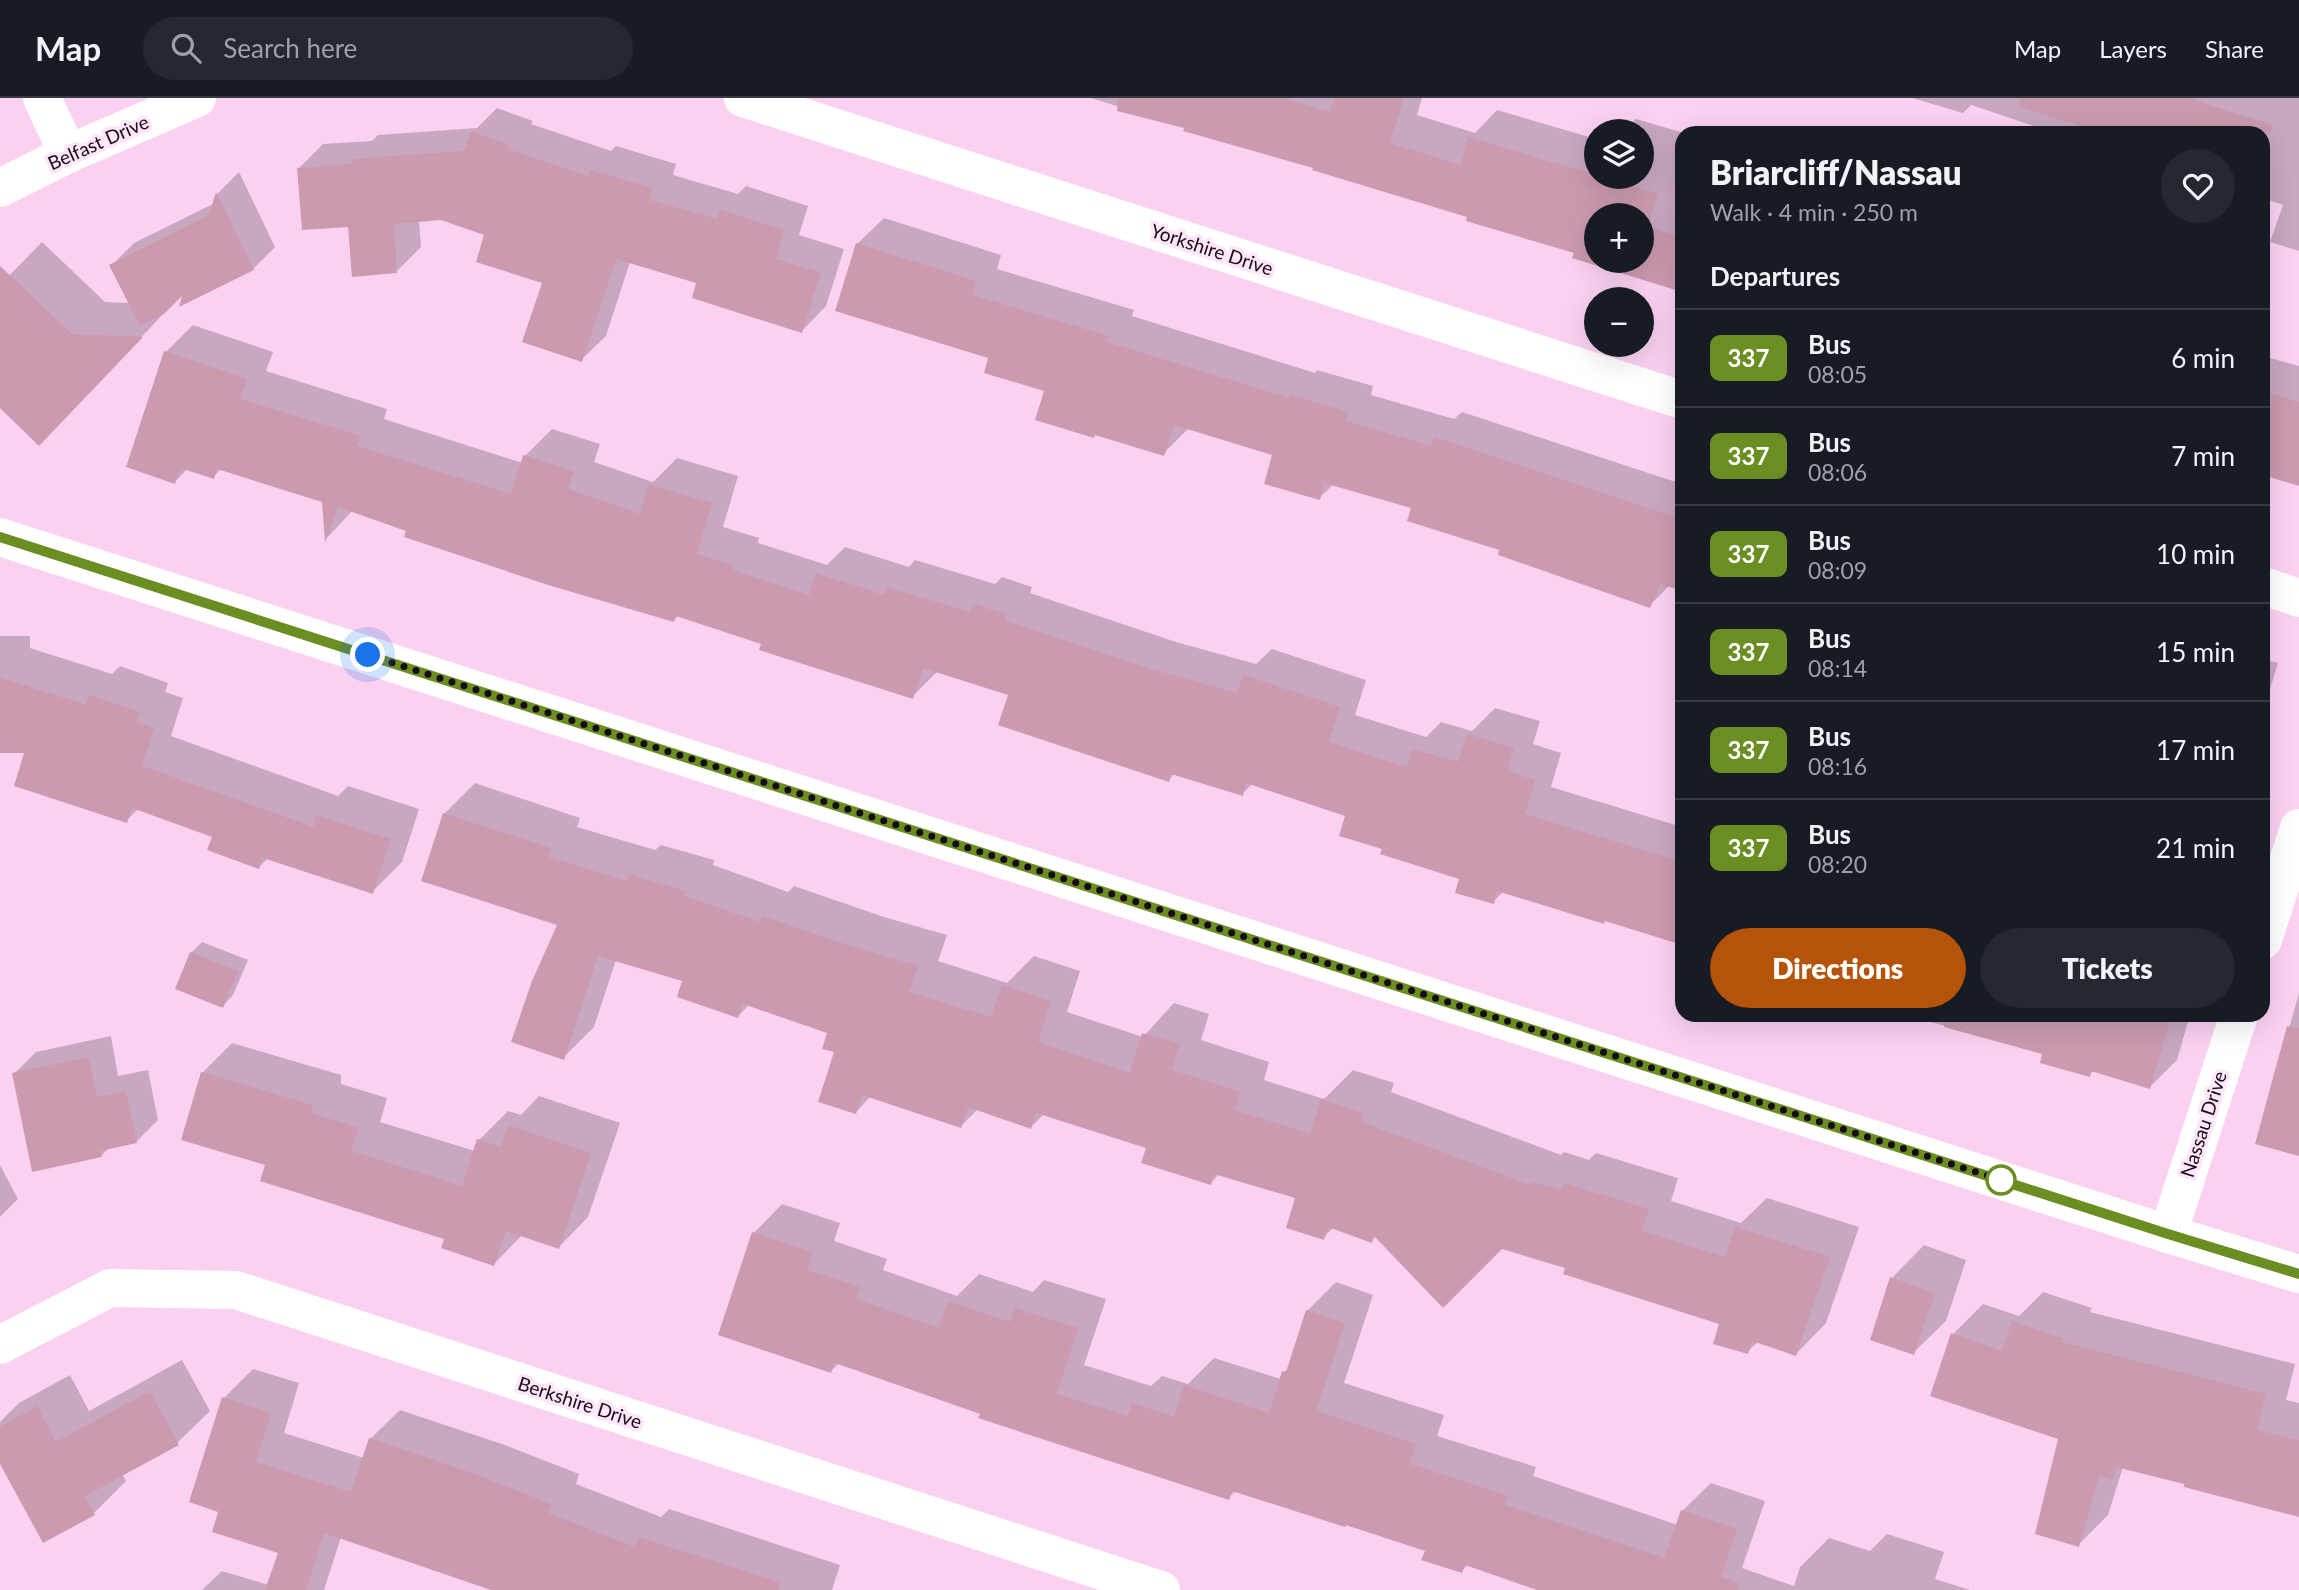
<!DOCTYPE html>
<meta charset="utf-8">
<style>
:root{--surface:#171b24;--page:#242831;--text:#f1f3f6;--muted:#9ea1a6;--line:#363941;--accent:#b45309}
body{margin:0;font-family:Lato,sans-serif;background:var(--page);color:var(--text);height:100vh;display:flex;flex-direction:column;font-size:26px;white-space:nowrap}
*{box-sizing:border-box;margin:0}
p{font-size:23px;color:var(--muted)}
.icon{flex:none;width:38px;height:38px;fill:none;stroke:currentColor;stroke-width:2;stroke-linecap:round;stroke-linejoin:round}
.map{position:relative;flex:1;overflow:hidden}
.side{position:absolute;left:1675px;top:28px;width:595px;height:896px;display:flex;flex-direction:column;background:var(--surface);border-radius:21px;box-shadow:0 7px 28px #0002}
.side>*{flex:none}
.badge{padding:0 14px;border-radius:10px;font-size:24px;line-height:46px}
.fabs{position:absolute;left:1584px;top:21px;display:grid;gap:14px}
.fabs a{display:grid;place-items:center;width:70px;height:70px;border-radius:50%;background:var(--surface);box-shadow:0 7px 28px #0002;font-size:35px}
.you{position:absolute;width:35px;height:35px;margin:-18px;border:5px solid #fff;border-radius:50%;background:#1a73e8;box-shadow:0 0 0 10px #1a73e833}
.map>.badge{position:absolute;translate:-50% -50%;box-shadow:0 0 0 4px #fff}
h2{padding:0 35px;font-size:26px;line-height:63px}
.round{display:grid;place-items:center;flex:none;width:74px;height:74px;border-radius:37px;background:var(--page)}
.head{display:flex;align-items:center;justify-content:space-between;height:119px;padding:0 35px}
h1{font-size:33px;font-weight:800;line-height:52px}
.primary-button{display:flex;gap:14px;margin-top:auto;padding:14px 35px}
.primary-button a{flex:1;height:80px;border-radius:42px;background:var(--accent);color:#fff;font-size:28px;font-weight:800;line-height:80px;text-align:center}
.primary-button a+a{background:var(--page);color:var(--text)}
ul{padding:0;list-style:none}
li{display:flex;align-items:center;gap:21px;height:98px;padding:0 35px;border-top:2px solid var(--line)}
li div{flex:1}
li b{display:block;font-size:26px}
li em{font-style:normal}
li .badge{min-width:77px;font-weight:700;text-align:center}
header{display:flex;align-items:center;gap:42px;box-sizing:border-box;height:98px;padding:0 35px;background:var(--surface);border-bottom:2px solid var(--line)}
header strong{font-size:33px}
nav{display:flex;gap:38px;margin-inline-start:auto;font-size:24px}
.search{width:490px;height:63px;background:var(--page);display:flex;align-items:center;gap:18px;box-sizing:border-box;padding:0 24px;border-radius:38px;color:var(--muted);font-size:26px}
.map>svg:first-child{display:block}
.shadow{fill:#0003;fill-rule:evenodd}
.building{fill:#cb9aae;fill-rule:evenodd}
.lines{fill:none;stroke-linecap:round;stroke-linejoin:round}
.street{stroke:#fff;stroke-width:38}
.secondary{stroke:#fff;stroke-width:38}
.line-casing{stroke:#fff;stroke-width:16}
.line{stroke:#6b8e23;stroke-width:10}
.walk{stroke:#180a16;stroke-width:7;stroke-dasharray:0 12.6}
.stop-dot{fill:#fff;stroke:#6b8e23;stroke-width:3.5}
.labels{text-anchor:middle;dominant-baseline:central;stroke-width:7;stroke-linejoin:round;paint-order:stroke}
.street-label{font-size:19px;fill:#180a16;stroke:#fee5f8}
</style>
<header>
<strong>Map</strong>
<div class="search"><svg class="icon" aria-label="search" viewBox="0 0 24 24"><circle cx="10" cy="10" r="6"/><path d="M15 15l6 6"/></svg>Search here</div>
<nav><a>Map</a><a>Layers</a><a>Share</a></nav>
</header>
<div class="map">
<svg width="2299" height="1492" viewBox="0 0 2299 1492">
<rect width="100%" height="100%" fill="#fbd1f2"/>
<path class="shadow" d="M 1091,0 L 1422,0 L 1417,17 L 1475,35 L 1497,12 L 1596,41 L 1596,79 L 1642,79 L 1642,33 L 1623,33 L 1636,21 L 1684,35 L 1682,35 L 1682,79 L 1675,101 L 1682,103 L 1682,193 L 1575,159 L 1576,154 L 1469,118 ZM 1596,117 L 1642,117 L 1642,163 L 1596,163 Z
M 1912,0 L 2299,0 L 2299,153 L 2270,144 L 2283,107 L 2263,100 L 2263,35 L 2055,35 L 1971,7 L 1963,15 Z
M 497,10 L 533,23 L 531,26 L 611,53 L 616,48 L 676,66 L 673,77 L 738,96 L 746,88 L 808,108 L 799,137 L 844,151 L 826,208 L 802,233 L 699,184 L 630,164 L 606,238 L 581,262 L 544,184 L 486,136 L 441,120 L 419,122 L 421,149 L 397,173 L 350,127 L 299,70 L 323,46 L 372,43 L 378,37 L 477,30 Z
M 239,74 L 275,149 L 253,171 L 186,192 L 75,309 L 0,300 L 0,187 L 42,144 L 105,204 L 130,205 L 112,167 L 134,145 L 215,105 L 218,95 Z
M 884,120 L 1001,157 L 997,171 L 1134,212 L 1132,218 L 1315,275 L 1317,272 L 1373,288 L 1371,297 L 1454,321 L 1462,314 L 1682,386 L 1682,491 L 1670,487 L 1649,508 L 1501,451 L 1414,409 L 1334,386 L 1319,400 L 1274,356 L 1189,330 L 1163,356 L 990,259 L 857,146 Z
M 193,227 L 273,254 L 266,273 L 387,311 L 384,321 L 523,365 L 525,358 L 552,331 L 600,346 L 594,364 L 653,384 L 677,360 L 738,378 L 723,429 L 759,440 L 758,445 L 827,467 L 845,449 L 909,469 L 915,462 L 995,486 L 1002,479 L 1032,489 L 1030,495 L 1176,544 L 1256,566 L 1272,551 L 1366,582 L 1355,617 L 1426,639 L 1441,624 L 1472,633 L 1495,610 L 1540,623 L 1533,646 L 1561,655 L 1551,689 L 1682,729 L 1682,845 L 1607,821 L 1604,824 L 1504,793 L 1493,804 L 1461,780 L 1384,749 L 1348,717 L 1252,686 L 1242,696 L 1175,675 L 1169,682 L 1010,596 L 938,573 L 912,599 L 763,545 L 679,517 L 674,522 L 353,412 L 327,440 L 324,403 L 221,371 L 213,379 L 188,370 L 175,384 L 166,254 Z
M 2263,258 L 2299,268 L 2299,386 L 2263,375 Z
M 0,538 L 30,538 L 30,550 L 112,576 L 120,568 L 168,585 L 165,594 L 183,600 L 171,638 L 338,698 L 348,688 L 419,711 L 402,764 L 372,794 L 268,760 L 259,769 L 215,738 L 138,711 L 126,723 L 27,653 L 0,653 Z
M 2263,561 L 2278,565 L 2263,614 Z
M 475,685 L 580,720 L 577,729 L 655,752 L 661,747 L 714,762 L 713,767 L 788,794 L 794,788 L 884,819 L 947,837 L 938,863 L 1007,885 L 1034,858 L 1080,873 L 1067,914 L 1143,939 L 1174,905 L 1209,916 L 1201,942 L 1269,964 L 1264,982 L 1324,1001 L 1353,972 L 1394,985 L 1391,994 L 1561,1057 L 1564,1054 L 1589,1062 L 1596,1055 L 1678,1080 L 1671,1103 L 1741,1125 L 1767,1100 L 1859,1129 L 1826,1225 L 1796,1256 L 1759,1243 L 1747,1254 L 1721,1225 L 1567,1169 L 1502,1149 L 1376,1138 L 1371,1143 L 1334,1129 L 1323,1140 L 1297,1099 L 1220,1075 L 1211,1085 L 1149,1049 L 1044,1016 L 1031,1029 L 978,1011 L 961,1028 L 871,998 L 856,1014 L 829,934 L 749,907 L 738,918 L 685,882 L 616,862 L 594,929 L 563,960 L 559,826 L 444,716 Z
M 202,844 L 248,862 L 233,897 L 223,908 L 191,855 Z
M 2299,895 L 2299,1056 L 2257,1045 Z
M 1928,917 L 2190,917 L 2177,962 L 2150,989 L 2094,972 L 2089,977 L 2045,954 L 1927,923 Z
M 111,938 L 118,978 L 148,972 L 158,1022 L 136,1044 L 109,1050 L 101,1058 L 14,976 L 36,954 Z
M 232,945 L 341,977 L 341,986 L 387,1000 L 380,1024 L 475,1053 L 479,1042 L 508,1013 L 521,1017 L 539,998 L 620,1025 L 588,1119 L 559,1149 L 522,1137 L 494,1166 L 446,1140 L 267,1066 L 202,975 Z
M 0,1067 L 18,1101 L 0,1119 Z
M 782,1106 L 840,1125 L 834,1143 L 887,1161 L 883,1172 L 957,1198 L 979,1176 L 1033,1194 L 1044,1182 L 1106,1201 L 1084,1267 L 1151,1288 L 1162,1278 L 1188,1286 L 1214,1260 L 1281,1281 L 1284,1274 L 1290,1268 L 1307,1213 L 1336,1184 L 1373,1197 L 1344,1285 L 1444,1317 L 1437,1338 L 1536,1369 L 1533,1378 L 1678,1427 L 1682,1413 L 1711,1385 L 1765,1403 L 1742,1470 L 1794,1488 L 1800,1469 L 1829,1440 L 1870,1453 L 1887,1436 L 1944,1454 L 1935,1481 L 1970,1492 L 1543,1492 L 1468,1466 L 1462,1473 L 1427,1452 L 1236,1393 L 1228,1400 L 839,1265 L 831,1273 L 754,1135 Z
M 1924,1147 L 1966,1162 L 1946,1223 L 1913,1255 L 1872,1241 L 1892,1180 Z
M 2043,1194 L 2092,1210 L 2090,1214 L 2295,1266 L 2286,1302 L 2299,1305 L 2299,1417 L 2187,1384 L 2123,1369 L 2108,1417 L 2078,1447 L 2060,1340 L 1953,1236 L 1983,1206 L 2019,1218 Z
M 182,1262 L 210,1313 L 177,1345 L 122,1376 L 126,1383 L 94,1415 L 0,1362 L 0,1324 L 19,1305 L 70,1277 L 89,1313 Z
M 253,1271 L 299,1285 L 284,1335 L 364,1360 L 370,1341 L 400,1312 L 505,1347 L 579,1376 L 576,1386 L 661,1419 L 669,1411 L 840,1467 L 832,1492 L 495,1492 L 341,1439 L 324,1492 L 202,1492 L 222,1473 L 269,1487 L 280,1454 L 220,1413 L 224,1300 Z"/>
<path class="building" d="M 1118,0 L 1282,0 L 1330,14 L 1335,0 L 1404,0 L 1390,45 L 1460,67 L 1468,39 L 1596,77 L 1596,79 L 1658,95 L 1648,129 L 1682,139 L 1682,194 L 1572,160 L 1574,155 L 1466,123 L 1467,119 L 1312,72 L 1313,70 L 1183,33 L 1184,30 L 1117,13 ZM 1596,117 L 1642,117 L 1642,163 L 1596,163 Z
M 2020,0 L 2188,0 L 2272,27 L 2271,35 L 2104,35 L 2019,9 Z
M 471,33 L 509,47 L 508,51 L 588,78 L 590,72 L 653,90 L 650,102 L 717,121 L 720,112 L 784,132 L 776,161 L 821,175 L 802,235 L 692,200 L 696,185 L 616,161 L 582,264 L 522,244 L 542,185 L 476,164 L 484,137 L 441,122 L 394,126 L 397,175 L 352,179 L 348,129 L 302,132 L 297,70 L 352,66 L 352,61 L 464,53 Z
M 216,94 L 254,172 L 179,209 L 182,198 L 165,215 L 140,228 L 109,167 L 209,117 Z
M 856,145 L 976,183 L 972,197 L 1109,238 L 1107,244 L 1289,300 L 1290,297 L 1348,314 L 1346,323 L 1431,348 L 1434,339 L 1682,421 L 1682,493 L 1660,486 L 1650,510 L 1498,457 L 1499,452 L 1407,423 L 1411,410 L 1324,385 L 1320,402 L 1264,386 L 1272,357 L 1174,327 L 1164,358 L 1095,337 L 1094,340 L 1035,322 L 1044,293 L 984,275 L 988,260 L 835,213 Z
M 0,168 L 72,236 L 143,239 L 39,348 L 0,310 Z
M 164,253 L 247,281 L 240,301 L 361,338 L 357,348 L 511,396 L 523,357 L 574,373 L 568,391 L 640,416 L 648,386 L 712,405 L 697,456 L 733,467 L 732,472 L 809,497 L 816,475 L 884,497 L 886,489 L 970,514 L 973,506 L 1006,516 L 1004,522 L 1148,570 L 1237,595 L 1243,577 L 1340,609 L 1329,644 L 1407,669 L 1412,651 L 1458,664 L 1467,636 L 1514,650 L 1507,673 L 1535,682 L 1525,716 L 1682,764 L 1682,847 L 1605,823 L 1604,826 L 1497,793 L 1494,806 L 1455,795 L 1459,781 L 1380,756 L 1382,751 L 1339,738 L 1345,718 L 1246,685 L 1243,698 L 1171,676 L 1169,684 L 998,627 L 1008,597 L 923,570 L 913,601 L 759,552 L 761,546 L 676,518 L 674,524 L 548,487 L 404,439 L 406,433 L 338,409 L 325,444 L 322,404 L 217,371 L 214,381 L 180,370 L 175,386 L 126,369 Z
M 2263,293 L 2299,304 L 2299,388 L 2263,377 Z
M 0,579 L 86,607 L 89,597 L 140,614 L 136,624 L 154,630 L 142,668 L 314,729 L 316,717 L 391,741 L 373,796 L 263,760 L 259,771 L 207,752 L 212,739 L 132,710 L 127,725 L 14,688 L 24,655 L 0,655 Z
M 443,715 L 551,750 L 548,759 L 627,783 L 629,776 L 685,793 L 684,798 L 760,824 L 762,818 L 854,849 L 918,868 L 909,894 L 991,919 L 1002,887 L 1051,903 L 1038,944 L 1130,975 L 1142,935 L 1180,946 L 1172,972 L 1240,994 L 1235,1012 L 1310,1036 L 1321,1001 L 1364,1015 L 1362,1024 L 1531,1087 L 1532,1084 L 1561,1092 L 1564,1085 L 1649,1111 L 1642,1133 L 1725,1159 L 1735,1129 L 1830,1159 L 1796,1258 L 1752,1243 L 1748,1256 L 1713,1246 L 1719,1226 L 1563,1176 L 1565,1170 L 1502,1151 L 1443,1210 L 1374,1138 L 1372,1145 L 1328,1129 L 1324,1142 L 1286,1130 L 1295,1100 L 1214,1076 L 1211,1087 L 1141,1065 L 1146,1050 L 1036,1015 L 1031,1031 L 968,1009 L 961,1030 L 862,997 L 856,1016 L 818,1004 L 834,954 L 822,951 L 827,935 L 743,906 L 738,920 L 677,899 L 682,883 L 598,858 L 564,962 L 511,944 L 532,883 L 557,827 L 421,783 Z
M 190,854 L 238,873 L 223,910 L 175,891 Z
M 1945,917 L 2172,917 L 2150,991 L 2091,973 L 2090,979 L 2040,965 L 2042,956 L 1944,929 Z
M 2287,928 L 2299,930 L 2299,1058 L 2255,1046 Z
M 89,959 L 97,999 L 126,993 L 137,1045 L 100,1053 L 102,1059 L 32,1074 L 12,975 Z
M 201,974 L 312,1007 L 312,1015 L 358,1030 L 351,1053 L 462,1088 L 477,1041 L 501,1049 L 508,1027 L 591,1055 L 559,1151 L 506,1133 L 494,1168 L 441,1150 L 444,1141 L 260,1083 L 265,1067 L 181,1042 Z
M 752,1134 L 812,1154 L 807,1172 L 860,1189 L 856,1201 L 939,1230 L 948,1203 L 1010,1224 L 1014,1210 L 1078,1230 L 1057,1296 L 1128,1318 L 1132,1305 L 1174,1319 L 1184,1287 L 1269,1315 L 1282,1273 L 1286,1274 L 1306,1212 L 1345,1225 L 1316,1313 L 1416,1346 L 1410,1366 L 1508,1398 L 1505,1407 L 1664,1460 L 1681,1412 L 1737,1431 L 1721,1479 L 1739,1485 L 1738,1492 L 1537,1492 L 1465,1467 L 1462,1475 L 1421,1462 L 1425,1453 L 1346,1427 L 1345,1429 L 1232,1393 L 1229,1402 L 978,1320 L 980,1316 L 835,1265 L 831,1275 L 718,1237 Z
M 1890,1179 L 1935,1195 L 1914,1257 L 1870,1242 Z
M 2012,1223 L 2063,1240 L 2062,1244 L 2266,1296 L 2257,1332 L 2299,1342 L 2299,1419 L 2184,1389 L 2184,1386 L 2116,1369 L 2113,1382 L 2099,1378 L 2079,1449 L 2035,1436 L 2058,1341 L 1930,1298 L 1951,1235 L 2002,1253 Z
M 150,1293 L 179,1347 L 85,1398 L 95,1417 L 43,1445 L 0,1366 L 0,1329 L 37,1308 L 56,1344 Z
M 222,1299 L 271,1315 L 256,1364 L 351,1394 L 369,1340 L 475,1376 L 551,1406 L 548,1415 L 635,1449 L 638,1439 L 780,1484 L 779,1492 L 491,1492 L 324,1435 L 306,1492 L 265,1492 L 278,1455 L 212,1434 L 218,1414 L 189,1404 Z"/>
<g class="lines">
<path class="street" d="M 42,0 L 68,56
M 743,0 L 1682,302
M 0,90 L 68,56 L 197,0
M 2263,488 L 2299,500
M 2263,842 L 2299,730
M 2168,1136 L 2239,917
M 0,1247 L 110,1190 L 236,1192 L 1161,1492"/>
<path class="secondary" d="M 0,439 L 2168,1136 L 2299,1176"/>
</g>
<g class="lines">
<g class="line-casing">
<path id="line" d="M 0,439 L 2168,1136 L 2299,1176"/>
</g>
<use href="#line" class="line"/>
<path class="walk" d="M 368,557 L 2001,1082"/>
</g>
<circle class="stop-dot" cx="2001" cy="1082" r="14"/>
<g class="labels">
<g class="street-label">
<text transform="translate(98 44) rotate(-24)">Belfast Drive</text>
<text transform="translate(1212 151) rotate(18)">Yorkshire Drive</text>
<text transform="translate(2203 1026) rotate(-72)">Nassau Drive</text>
<text transform="translate(580 1304) rotate(18)">Berkshire Drive</text>
</g>
</g>
</svg>
<div class="fabs">
<a><svg class="icon" aria-label="layers" viewBox="0 0 24 24"><path d="M12 4l9 5-9 5-9-5zM3 14l9 5 9-5"/></svg></a>
<a>+</a>
<a>−</a>
</div>
<div class="you" style="left:368px;top:557px"></div>
<section class="side">
<div class="head"><div><h1>Briarcliff/Nassau</h1><p>Walk · 4 min · 250 m</p></div><a class="round"><svg class="icon" aria-label="heart" viewBox="0 0 24 24"><path d="M12 20l-8-8c-3-5 5-10 8-4 3-6 11-1 8 4z"/></svg></a></div>
<h2>Departures</h2>
<ul>
<li><span class="badge" style="background:#6b8e23;color:#fff">337</span><div><b>Bus</b><p>08:05</p></div><em>6 min</em></li>
<li><span class="badge" style="background:#6b8e23;color:#fff">337</span><div><b>Bus</b><p>08:06</p></div><em>7 min</em></li>
<li><span class="badge" style="background:#6b8e23;color:#fff">337</span><div><b>Bus</b><p>08:09</p></div><em>10 min</em></li>
<li><span class="badge" style="background:#6b8e23;color:#fff">337</span><div><b>Bus</b><p>08:14</p></div><em>15 min</em></li>
<li><span class="badge" style="background:#6b8e23;color:#fff">337</span><div><b>Bus</b><p>08:16</p></div><em>17 min</em></li>
<li><span class="badge" style="background:#6b8e23;color:#fff">337</span><div><b>Bus</b><p>08:20</p></div><em>21 min</em></li>
</ul>
<div class="primary-button"><a>Directions</a><a>Tickets</a></div>
</section>
</div>
